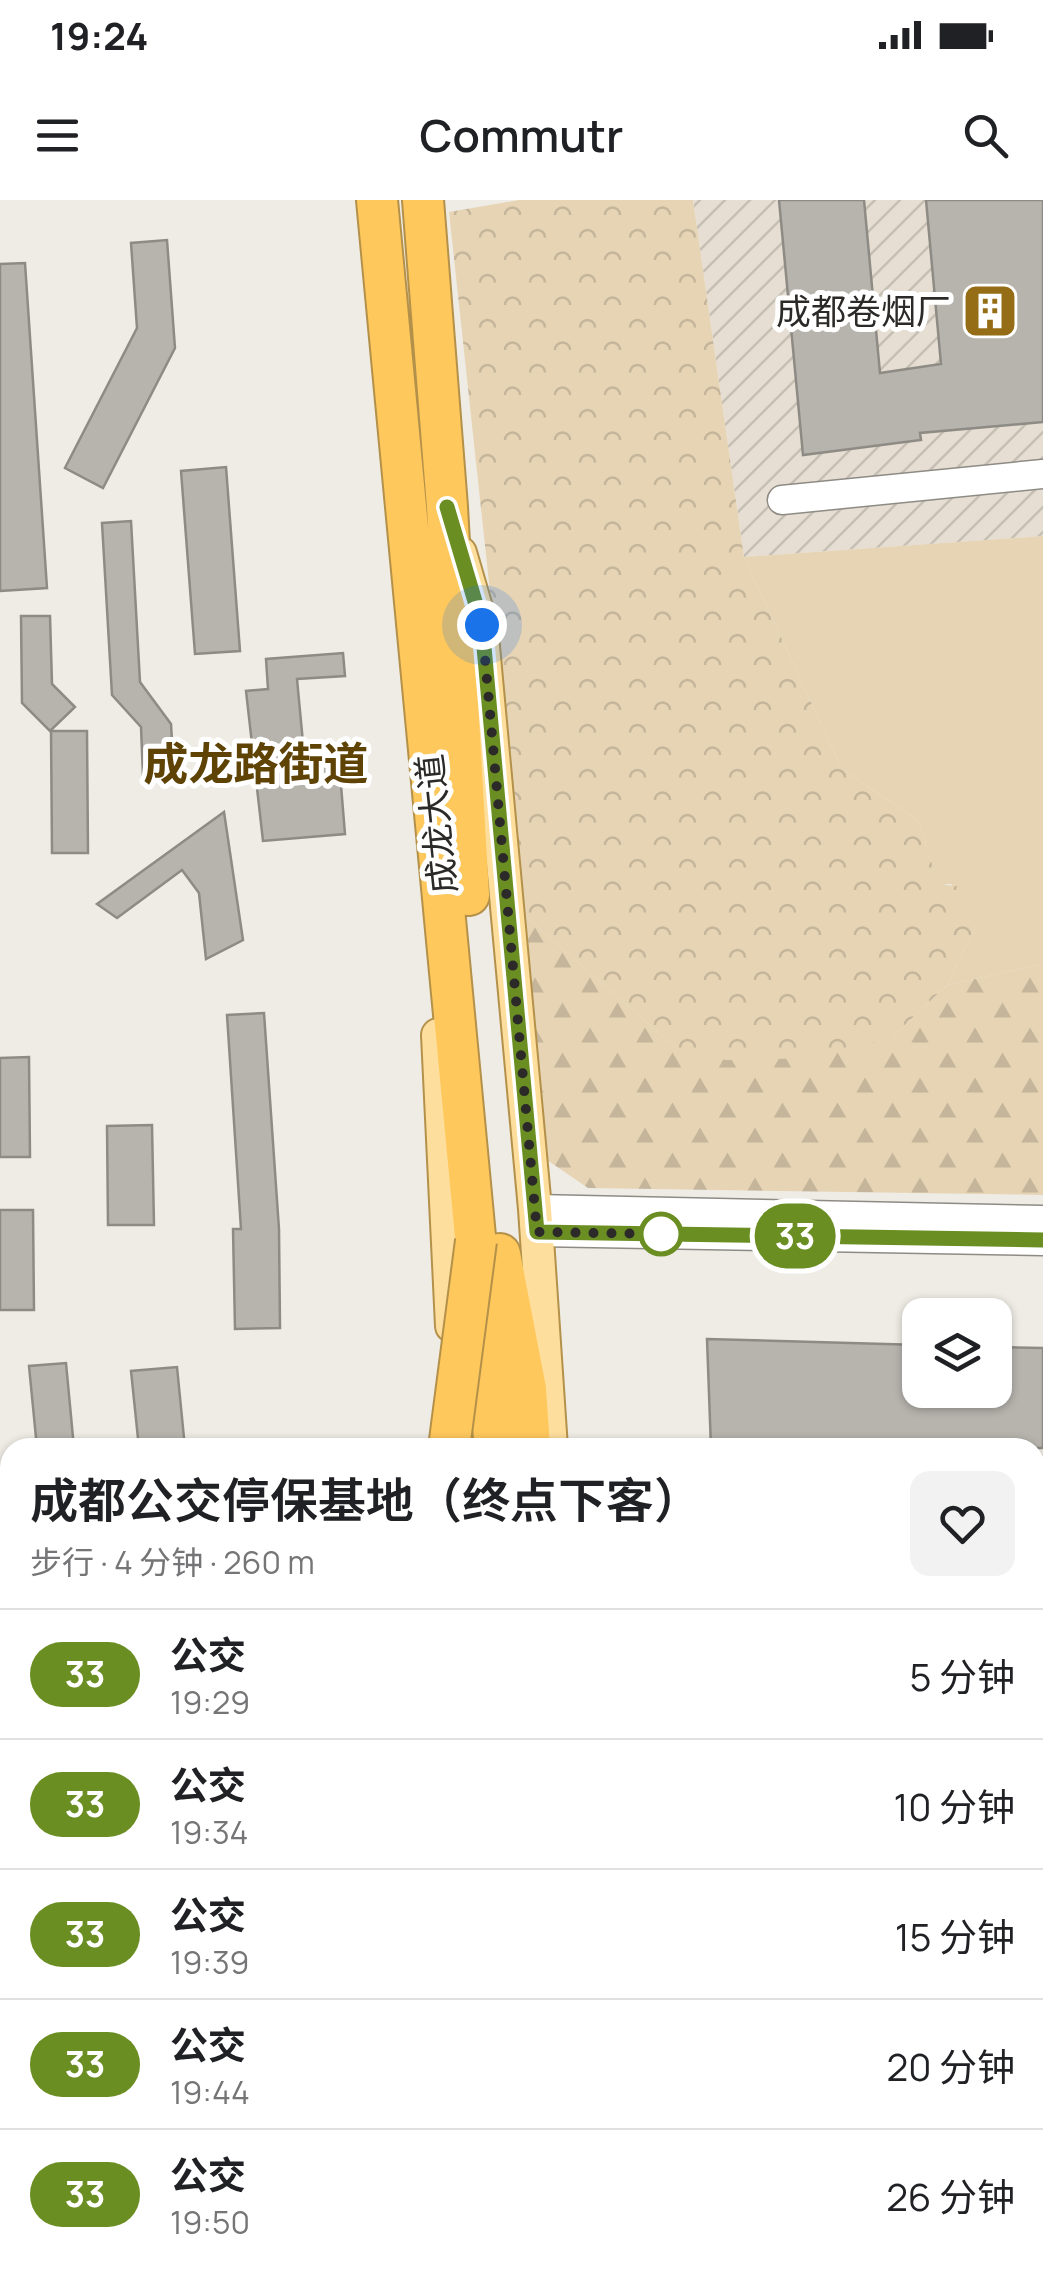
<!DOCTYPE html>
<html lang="zh">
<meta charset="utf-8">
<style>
:root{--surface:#fff;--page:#f2f2f2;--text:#202124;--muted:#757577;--line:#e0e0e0}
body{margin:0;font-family:Manrope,"Noto Sans SC",sans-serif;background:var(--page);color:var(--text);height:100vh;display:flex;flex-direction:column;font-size:38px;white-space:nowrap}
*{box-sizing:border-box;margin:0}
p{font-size:32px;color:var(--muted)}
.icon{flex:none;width:55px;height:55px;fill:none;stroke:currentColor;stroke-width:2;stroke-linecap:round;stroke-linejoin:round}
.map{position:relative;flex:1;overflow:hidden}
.panel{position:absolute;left:0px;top:1238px;width:1045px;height:842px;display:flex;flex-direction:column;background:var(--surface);border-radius:30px 30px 0 0;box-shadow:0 2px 8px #0004}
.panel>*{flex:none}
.badge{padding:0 20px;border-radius:32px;font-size:35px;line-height:65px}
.controls{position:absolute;left:902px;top:1098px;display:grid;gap:20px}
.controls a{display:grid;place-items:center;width:110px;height:110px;border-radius:20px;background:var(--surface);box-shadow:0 2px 8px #0004;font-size:50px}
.you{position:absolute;width:50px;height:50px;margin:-25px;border:8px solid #fff;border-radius:50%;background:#1a73e8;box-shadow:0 0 0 15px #1a73e833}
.map>.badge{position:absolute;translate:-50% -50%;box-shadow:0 0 0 5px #fff}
.round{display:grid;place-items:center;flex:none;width:105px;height:105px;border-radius:20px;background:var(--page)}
.head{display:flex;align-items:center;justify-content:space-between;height:170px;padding:0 30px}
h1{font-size:48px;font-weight:600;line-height:75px}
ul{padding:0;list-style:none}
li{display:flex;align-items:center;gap:30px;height:130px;padding:0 30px;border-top:2px solid var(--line)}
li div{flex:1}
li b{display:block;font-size:38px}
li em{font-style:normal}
li .badge{min-width:110px;font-weight:700;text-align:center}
.status{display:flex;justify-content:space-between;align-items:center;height:70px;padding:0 50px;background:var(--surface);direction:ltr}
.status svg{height:28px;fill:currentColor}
header{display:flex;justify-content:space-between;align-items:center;height:130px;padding:0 30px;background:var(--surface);font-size:45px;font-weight:600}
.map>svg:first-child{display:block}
.industrial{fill:url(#industrial-furrows)}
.grass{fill:#e6d4b4}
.forest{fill:url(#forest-firs)}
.park{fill:url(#park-crowns)}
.building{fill:#b7b4ae;stroke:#8e8b85;stroke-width:2.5}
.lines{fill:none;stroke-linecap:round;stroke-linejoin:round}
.minor-casing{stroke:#8e8b85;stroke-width:31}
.major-casing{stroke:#b4914a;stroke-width:36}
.highway-casing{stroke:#b4914a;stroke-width:44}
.minor{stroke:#fff;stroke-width:28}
.major{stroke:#fede9d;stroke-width:32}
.highway{stroke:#fec85c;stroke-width:40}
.highway-bridge-casing{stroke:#b4914a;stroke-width:44;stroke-linecap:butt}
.highway-bridge{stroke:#fec85c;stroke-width:40}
.line-casing{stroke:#fff;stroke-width:22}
.line{stroke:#6b8e23;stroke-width:15}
.walk{stroke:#2c2a28;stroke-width:10;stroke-dasharray:0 18}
.stop-dot{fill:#fff;stroke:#6b8e23;stroke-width:5}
.labels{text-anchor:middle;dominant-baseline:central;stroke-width:10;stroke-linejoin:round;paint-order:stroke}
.poi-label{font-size:35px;fill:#2c2a28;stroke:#fff;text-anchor:end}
.street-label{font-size:35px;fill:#2c2a28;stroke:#fff}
.district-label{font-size:45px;font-weight:bold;fill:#5e4305;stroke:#fff}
</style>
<div class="status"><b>19:24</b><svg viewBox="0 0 49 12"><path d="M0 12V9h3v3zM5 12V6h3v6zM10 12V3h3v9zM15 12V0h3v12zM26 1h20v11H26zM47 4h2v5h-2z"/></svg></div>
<header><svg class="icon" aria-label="menu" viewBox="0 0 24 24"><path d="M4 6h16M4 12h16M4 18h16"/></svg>Commutr<svg class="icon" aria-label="search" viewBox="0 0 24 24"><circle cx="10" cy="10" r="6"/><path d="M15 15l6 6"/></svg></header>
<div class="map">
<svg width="1043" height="2078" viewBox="0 0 1043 2078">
<defs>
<pattern id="industrial-furrows" width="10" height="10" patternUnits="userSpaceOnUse" patternTransform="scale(2.5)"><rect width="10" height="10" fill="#e6ded2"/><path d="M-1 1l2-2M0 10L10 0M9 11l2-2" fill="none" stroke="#c5bfb4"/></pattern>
<pattern id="forest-firs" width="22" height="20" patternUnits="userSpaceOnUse" patternTransform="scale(2.5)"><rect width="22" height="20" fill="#e6d4b4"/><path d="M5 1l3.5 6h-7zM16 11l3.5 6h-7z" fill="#c5b69b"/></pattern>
<pattern id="park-crowns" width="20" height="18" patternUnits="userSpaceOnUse" patternTransform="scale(2.5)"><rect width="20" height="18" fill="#e6d4b4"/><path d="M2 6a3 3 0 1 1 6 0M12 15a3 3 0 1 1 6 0" fill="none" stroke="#c5b69b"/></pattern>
</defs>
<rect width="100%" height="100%" fill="#efece5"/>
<path class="industrial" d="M 693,0 L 1043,0 L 1043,336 L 744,357 Z"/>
<path class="grass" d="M 1043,336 L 1043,764 L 947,785 L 976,725 L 951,684 L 938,685 L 919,621 L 842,569 L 744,357 Z"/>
<path class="forest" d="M 525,716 L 676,848 L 892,837 L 947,785 L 1043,764 L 1043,995 L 588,988 L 547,960 Z"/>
<path class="park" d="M 519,0 L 693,0 L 744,357 L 842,569 L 919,621 L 938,684 L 963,687 L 978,710 L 976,725 L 947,785 L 892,837 L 817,858 L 726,860 L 676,848 L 525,716 L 449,12 Z"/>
<path class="building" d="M 779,0 L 864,0 L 880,173 L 941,164 L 926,0 L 1043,0 L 1043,222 L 920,233 L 921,240 L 803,255 Z
M 167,40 L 175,148 L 103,288 L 65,268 L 137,128 L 131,43 Z
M 25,63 L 47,388 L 0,391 L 0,64 Z
M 226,267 L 240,451 L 195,454 L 181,271 Z
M 131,321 L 140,482 L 171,524 L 174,575 L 143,577 L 141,527 L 112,495 L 102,323 Z
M 21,416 L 50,416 L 52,484 L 75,507 L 50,531 L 22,503 Z
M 343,453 L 345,476 L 297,479 L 305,564 L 339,561 L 345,634 L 263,641 L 246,491 L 268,489 L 266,459 Z
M 51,531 L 87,531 L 88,653 L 52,653 Z
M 224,612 L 243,740 L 206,759 L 199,693 L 182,670 L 117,718 L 97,704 Z
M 264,813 L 279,1029 L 280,1128 L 235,1129 L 233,1029 L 241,1029 L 227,815 Z
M 29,857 L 30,957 L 0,957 L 0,858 Z
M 152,925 L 154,1025 L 108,1025 L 107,926 Z
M 0,1010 L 33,1010 L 34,1110 L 0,1110 Z
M 707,1139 L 920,1145 L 920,1190 L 995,1190 L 995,1147 L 1043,1148 L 1043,1248 L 711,1248 Z
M 66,1163 L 74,1248 L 37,1248 L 29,1166 Z
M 177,1167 L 185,1248 L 139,1248 L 131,1171 Z"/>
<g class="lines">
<g class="minor-casing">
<path id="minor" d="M 782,300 L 1043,274
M 535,1009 L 1043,1020
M 537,1032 L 1043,1041"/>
</g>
<g class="major-casing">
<path id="major" d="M 460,353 L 481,425 L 535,1009 L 551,1248
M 438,835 L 452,1126
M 0,1839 L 10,1840
M 424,2070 L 431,2078
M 632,2070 L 633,2078
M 698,2070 L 720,2078"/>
</g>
<g class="highway-casing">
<path id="highway" d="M 377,0 L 495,1248
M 423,0 L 447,307 L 469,695
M 500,1054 L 526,1189 L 530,1248
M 0,1623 L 10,1622
M 0,1692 L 10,1696
M 0,1764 L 10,1768
M 0,1810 L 10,1815
M 1035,1895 L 1043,1900
M 1035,1992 L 1043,1995
M 1035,2053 L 1043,2056
M 221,2070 L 228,2078
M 338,2070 L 347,2078
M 376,2070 L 392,2078
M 519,2070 L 536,2078
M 570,2070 L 570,2078
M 783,2078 L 790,2070"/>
</g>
<use href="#minor" class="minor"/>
<use href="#major" class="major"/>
<use href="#highway" class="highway"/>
<g class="highway-bridge-casing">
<path id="highway-bridge" d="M 449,1248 L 476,1041
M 906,2078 L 914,2070"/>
</g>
<use href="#highway-bridge" class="highway-bridge"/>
</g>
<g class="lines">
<g class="line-casing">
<path id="line" d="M 447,307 L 482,425 L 537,1032 L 1043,1040"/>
</g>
<use href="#line" class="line"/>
<path class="walk" d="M 482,425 L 537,1032 L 661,1034"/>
</g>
<defs>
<g id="building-square" transform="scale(2.875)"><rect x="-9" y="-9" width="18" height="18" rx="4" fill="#946d16" stroke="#fff"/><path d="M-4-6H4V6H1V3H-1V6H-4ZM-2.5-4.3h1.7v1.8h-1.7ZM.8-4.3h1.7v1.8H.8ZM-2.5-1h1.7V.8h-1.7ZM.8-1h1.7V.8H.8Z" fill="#fff"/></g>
</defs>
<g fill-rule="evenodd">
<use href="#building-square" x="990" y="111"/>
</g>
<circle class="stop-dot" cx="661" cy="1034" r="20"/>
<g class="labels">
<g class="poi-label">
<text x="951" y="111">成都卷烟厂</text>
</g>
<g class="street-label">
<text transform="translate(436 624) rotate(-96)">成龙大道</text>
</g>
<g class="district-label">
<text x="256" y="563">成龙路街道</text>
</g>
</g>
</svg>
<div class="controls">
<a><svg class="icon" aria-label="layers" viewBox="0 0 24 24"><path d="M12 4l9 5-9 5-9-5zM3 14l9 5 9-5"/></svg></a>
</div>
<div class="you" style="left:482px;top:425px"></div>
<b class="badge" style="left:795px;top:1036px;background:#6b8e23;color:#fff">33</b>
<section class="panel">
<div class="head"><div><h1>成都公交停保基地（终点下客）</h1><p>步行 · 4 分钟 · 260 m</p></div><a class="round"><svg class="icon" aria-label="heart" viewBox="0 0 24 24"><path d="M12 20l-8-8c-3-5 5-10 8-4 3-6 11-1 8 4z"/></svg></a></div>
<ul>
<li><span class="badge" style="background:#6b8e23;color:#fff">33</span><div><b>公交</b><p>19:29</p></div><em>5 分钟</em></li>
<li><span class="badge" style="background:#6b8e23;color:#fff">33</span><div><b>公交</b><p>19:34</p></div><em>10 分钟</em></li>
<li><span class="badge" style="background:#6b8e23;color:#fff">33</span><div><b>公交</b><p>19:39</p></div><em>15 分钟</em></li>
<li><span class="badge" style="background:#6b8e23;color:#fff">33</span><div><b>公交</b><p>19:44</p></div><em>20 分钟</em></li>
<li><span class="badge" style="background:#6b8e23;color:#fff">33</span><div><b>公交</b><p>19:50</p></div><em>26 分钟</em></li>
</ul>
</section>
</div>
